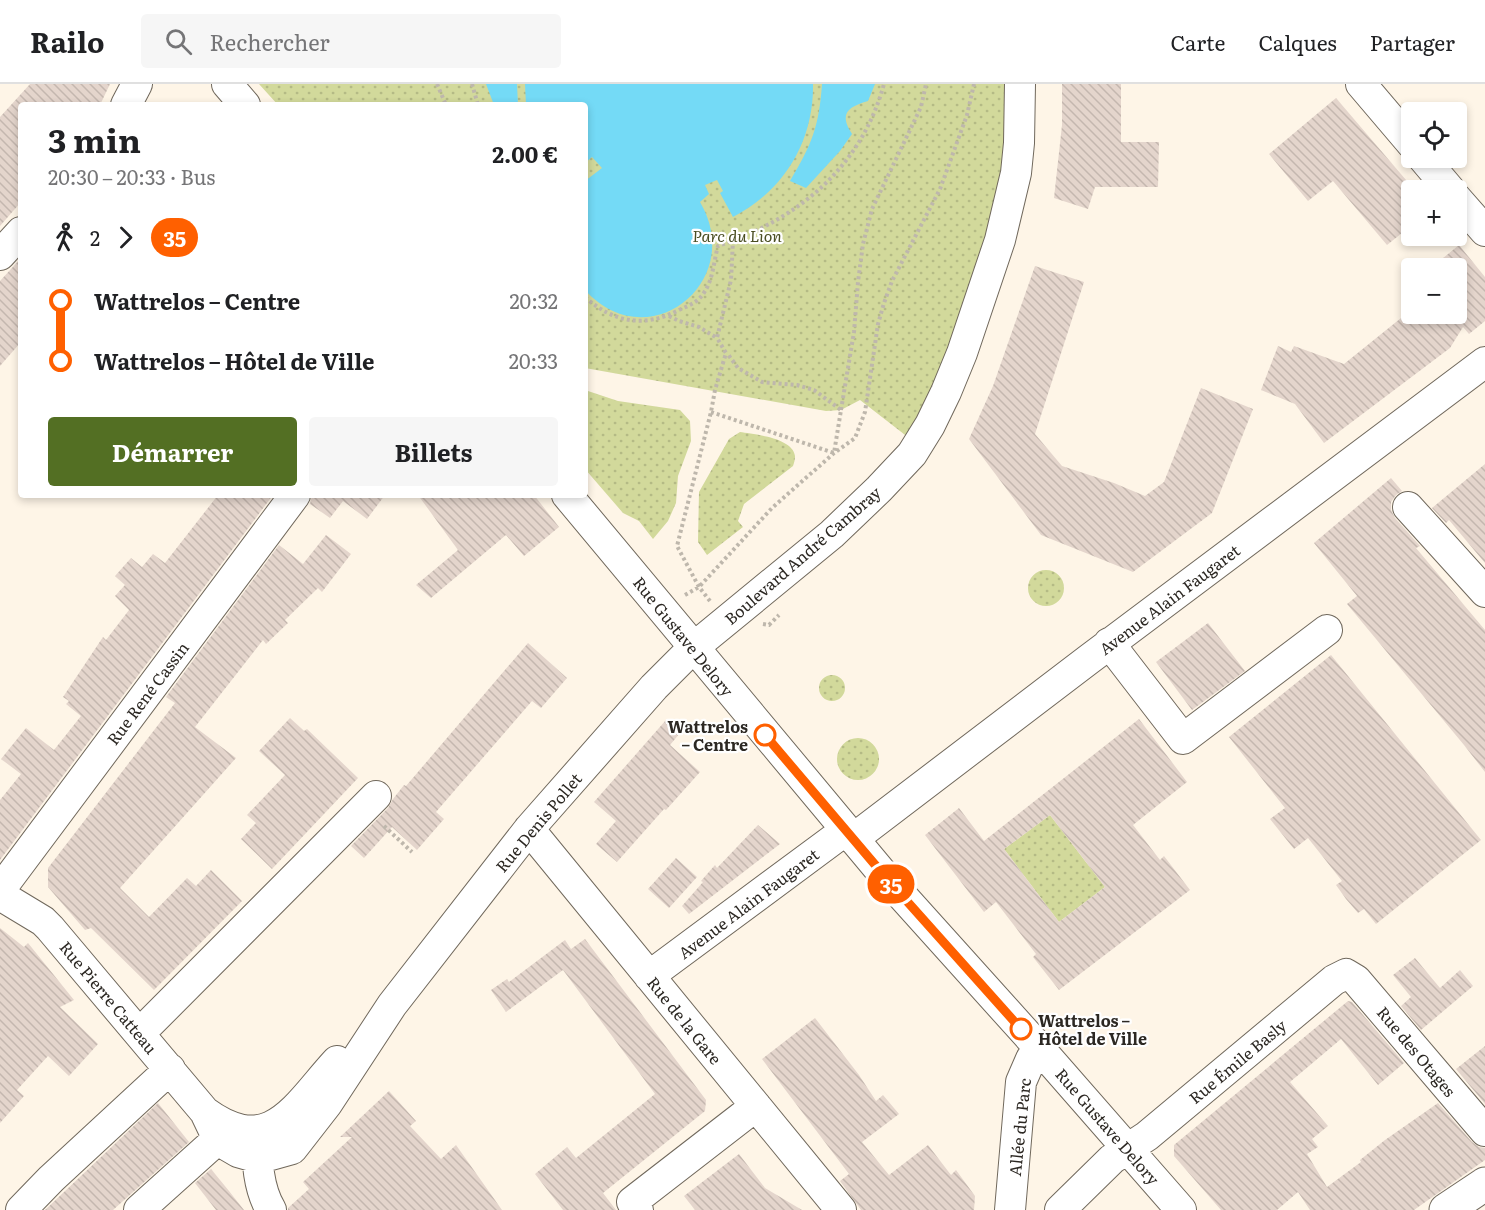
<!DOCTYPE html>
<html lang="fr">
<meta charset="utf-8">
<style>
:root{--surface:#fff;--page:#f6f6f6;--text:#202124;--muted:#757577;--line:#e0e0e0;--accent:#536f23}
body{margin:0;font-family:Literata,serif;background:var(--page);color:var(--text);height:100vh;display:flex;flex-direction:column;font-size:22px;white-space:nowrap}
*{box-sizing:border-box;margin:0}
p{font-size:20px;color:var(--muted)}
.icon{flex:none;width:33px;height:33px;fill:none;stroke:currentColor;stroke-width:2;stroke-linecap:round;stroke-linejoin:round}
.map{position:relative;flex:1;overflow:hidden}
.panel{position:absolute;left:18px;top:18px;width:570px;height:396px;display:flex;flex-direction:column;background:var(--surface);border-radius:6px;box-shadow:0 3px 9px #0003}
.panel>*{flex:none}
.badge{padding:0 12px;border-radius:20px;font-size:21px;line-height:39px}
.buttons{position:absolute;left:1401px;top:18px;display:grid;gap:12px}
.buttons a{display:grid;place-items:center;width:66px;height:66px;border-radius:6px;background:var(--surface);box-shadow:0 3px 9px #0003;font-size:30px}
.map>.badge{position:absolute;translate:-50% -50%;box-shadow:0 0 0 3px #fff}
.legs{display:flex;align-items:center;gap:9px;height:66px;padding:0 30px;font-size:20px}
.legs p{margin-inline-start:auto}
.overview{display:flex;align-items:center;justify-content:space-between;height:102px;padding:0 30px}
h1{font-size:33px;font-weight:700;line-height:45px}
.primary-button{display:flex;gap:12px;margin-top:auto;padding:12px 30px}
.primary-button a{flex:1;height:69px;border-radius:6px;background:var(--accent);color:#fff;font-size:24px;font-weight:700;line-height:69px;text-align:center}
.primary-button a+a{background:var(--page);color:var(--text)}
ul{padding:0 30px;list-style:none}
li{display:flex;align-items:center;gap:21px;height:60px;font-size:22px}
li i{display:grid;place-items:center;width:9px;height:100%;margin:0 8px;background:currentColor}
li i::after{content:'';width:15px;height:15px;margin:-8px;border:4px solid;border-radius:50%;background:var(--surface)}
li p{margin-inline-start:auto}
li:first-child i{background:linear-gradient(#0000 50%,currentColor 0)}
li:last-child i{background:linear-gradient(currentColor 50%,#0000 0)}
header{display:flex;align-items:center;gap:36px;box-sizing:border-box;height:84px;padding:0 30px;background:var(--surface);border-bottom:2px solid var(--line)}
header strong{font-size:28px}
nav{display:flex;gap:33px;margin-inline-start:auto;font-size:21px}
.search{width:420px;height:54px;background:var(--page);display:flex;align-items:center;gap:15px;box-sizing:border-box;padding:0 21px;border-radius:6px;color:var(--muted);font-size:22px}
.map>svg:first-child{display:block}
.green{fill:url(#green-dots)}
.water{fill:#74daf6}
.building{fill:url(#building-back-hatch);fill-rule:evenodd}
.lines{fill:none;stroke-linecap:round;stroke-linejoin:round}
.minor-casing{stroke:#70685c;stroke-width:32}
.major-casing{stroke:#70685c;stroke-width:35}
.path{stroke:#beb7ac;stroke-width:4;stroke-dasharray:3 3;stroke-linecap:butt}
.minor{stroke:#fff;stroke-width:30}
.major{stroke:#fff;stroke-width:33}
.line-1-casing{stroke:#fff;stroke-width:14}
.line-1{stroke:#ff6000;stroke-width:9}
.stop-1-dot{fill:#fff;stroke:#ff6000;stroke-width:3}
.labels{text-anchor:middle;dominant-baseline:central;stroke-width:4.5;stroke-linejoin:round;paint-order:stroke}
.park-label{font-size:16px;font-style:italic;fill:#4a4e23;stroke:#fff}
.street-label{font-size:16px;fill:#2c2823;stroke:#fff}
.stop-label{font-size:16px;font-weight:bold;fill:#2c2823;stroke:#fff;text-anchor:end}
</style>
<header>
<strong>Railo</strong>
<div class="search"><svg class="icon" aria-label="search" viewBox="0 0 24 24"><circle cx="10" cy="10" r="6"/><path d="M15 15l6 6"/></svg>Rechercher</div>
<nav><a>Carte</a><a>Calques</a><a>Partager</a></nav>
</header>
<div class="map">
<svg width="1485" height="1126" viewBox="0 0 1485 1126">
<defs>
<pattern id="green-dots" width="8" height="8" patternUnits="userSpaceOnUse" patternTransform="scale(1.5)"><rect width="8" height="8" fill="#d2d99b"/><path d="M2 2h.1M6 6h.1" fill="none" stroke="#b4ba85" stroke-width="1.8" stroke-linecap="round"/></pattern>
<pattern id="building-back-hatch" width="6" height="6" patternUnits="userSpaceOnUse" patternTransform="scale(1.5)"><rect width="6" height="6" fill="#e4d5cc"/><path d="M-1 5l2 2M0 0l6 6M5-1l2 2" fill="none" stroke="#c4b7af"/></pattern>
</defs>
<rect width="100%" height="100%" fill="#fef5e7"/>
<path class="green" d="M 259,0 L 1007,0 L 1007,77 L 969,232 L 909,354 L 860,316 L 841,326 L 826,327 L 585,284 L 585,21 L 278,21 Z
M 585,306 L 618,317 L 680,326 L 690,337 L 691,357 L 678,392 L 676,419 L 668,437 L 653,455 L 639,437 L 623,429 L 585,385 Z
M 740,348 C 754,350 793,354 795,372 C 795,376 794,379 793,382 L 744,420 L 738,437 L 743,443 L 707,471 L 698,458 L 699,408 L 729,355 Z
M1028 504a18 18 0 1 1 36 0a18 18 0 1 1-36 0Z
M819 604a13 13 0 1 1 26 0a13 13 0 1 1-26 0Z
M837 675a21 21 0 1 1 42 0a21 21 0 1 1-42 0Z
M 1050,731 L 1105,803 L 1059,838 L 1004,765 Z"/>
<path class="water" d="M 486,0 L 517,0 L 518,21 L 494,21 Z
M 525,0 L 813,0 C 814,57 784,107 733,133 L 720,109 L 723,107 L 717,96 L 705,101 L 709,110 L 700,118 C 747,198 648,276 585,206 L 585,97 L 602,84 L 592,73 L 585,79 L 585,21 L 526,21 Z
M 822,0 L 875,0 L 868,17 C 847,23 839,30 852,50 L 840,67 L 806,104 L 790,97 C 812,60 819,43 822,0 Z"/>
<path class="building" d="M 30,0 L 110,0 L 100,21 L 21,21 L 21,118 L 0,142 L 0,33 Z
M 1062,0 L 1121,0 L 1121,58 L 1159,58 L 1158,103 L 1095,103 L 1088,125 L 1054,114 L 1062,41 Z
M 1336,14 L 1412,103 L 1412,141 L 1387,161 L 1333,97 L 1308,117 L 1269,70 Z
M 1459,161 L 1485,193 L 1485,237 L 1469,250 L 1463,243 L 1450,264 L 1324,359 L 1295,320 L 1261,306 L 1278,262 L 1291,268 L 1294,262 L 1344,280 L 1406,230 L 1456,230 L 1456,188 L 1461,184 L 1431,184 Z
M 21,174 L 21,258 L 0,282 L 0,197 Z
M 1035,182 L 1084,198 L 1035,350 L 1062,382 L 1114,399 L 1145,412 L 1164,398 L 1201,304 L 1253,325 L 1212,429 L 1133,488 L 1041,451 L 969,355 L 993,302 Z
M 1485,380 L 1485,479 L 1449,436 L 1446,439 L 1432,424 Z
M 1391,394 L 1402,407 L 1396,411 L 1391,418 L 1391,426 L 1395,434 L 1420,462 L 1416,464 L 1485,546 L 1485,688 L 1464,661 L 1347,520 L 1357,512 L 1314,459 Z
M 218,411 L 273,411 L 0,776 L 0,716 L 21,690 L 1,675 L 26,644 L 54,666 L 81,632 L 66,620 L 69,617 L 63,613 L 103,553 L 106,556 L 129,526 L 115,512 L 125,501 L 115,492 L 131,474 L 142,483 L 153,470 L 165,479 Z
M 312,411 L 385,411 L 367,435 L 343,417 L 330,434 L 310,420 Z
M 418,411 L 534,411 L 559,443 L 524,472 L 506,451 L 431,514 L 416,501 L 458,466 Z
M 326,451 L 351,470 L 322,508 L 318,504 L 285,536 L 288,539 L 266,560 L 263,556 L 195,643 L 236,674 L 120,804 L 149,833 L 187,794 L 196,802 L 211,786 L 242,817 L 154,906 L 91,844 L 85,846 L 48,803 L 48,784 L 175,619 L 166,613 L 279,461 L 303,480 Z
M 1208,539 L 1245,587 L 1192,626 L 1156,578 Z
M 528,559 L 567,594 L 541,624 L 532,617 L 436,728 L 444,735 L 417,766 L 392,743 L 364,774 L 351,762 L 388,724 L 393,715 L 404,701 L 406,702 Z
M 1331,571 L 1481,756 L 1376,840 L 1364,825 L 1358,829 L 1346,815 L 1336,801 L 1342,797 L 1308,754 L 1294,765 L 1270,735 L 1285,724 L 1229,653 Z
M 290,634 L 304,647 L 307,645 L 358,694 L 272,785 L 241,755 L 256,739 L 247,731 L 285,691 L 259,667 Z
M 1139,635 L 1187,698 L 1133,741 L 1160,776 L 1164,772 L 1190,806 L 1059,906 L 1033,873 L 1036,870 L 996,818 L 984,828 L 925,751 L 959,724 L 984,757 ZM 1050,731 L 1105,803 L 1059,838 L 1004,765 Z
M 666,636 L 680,649 L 670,661 L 700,688 L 666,726 L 664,725 L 617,778 L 596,760 L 616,737 L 594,718 Z
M 758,741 L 780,760 L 689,830 L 682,822 L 703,798 L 701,797 L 715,781 L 717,784 Z
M 676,774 L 697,793 L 669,824 L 648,805 Z
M 0,844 L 24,863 L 28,859 L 74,916 L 60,923 L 98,960 L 69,992 L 48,972 L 17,1006 L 24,1012 L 0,1039 Z
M 585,855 L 706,1016 L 705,1027 L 603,1109 L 616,1126 L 563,1126 L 535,1090 L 567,1063 L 576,1074 L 655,1010 L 563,886 L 506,928 L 491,906 L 507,895 L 509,898 L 565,856 L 571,865 Z
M 1415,874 L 1440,904 L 1460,886 L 1473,902 L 1421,946 L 1401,922 L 1411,913 L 1393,891 Z
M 1348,917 L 1352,918 L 1404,979 L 1378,1001 L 1341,955 L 1290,998 L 1328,1042 L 1312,1055 L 1318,1063 L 1307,1070 L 1327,1103 L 1361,1078 L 1360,1076 L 1385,1056 L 1438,1019 L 1472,1058 L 1479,1063 L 1485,1064 L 1485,1076 L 1414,1126 L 1310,1126 L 1298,1108 L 1277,1126 L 1221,1126 L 1174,1072 L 1174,1061 Z
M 815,934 L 859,991 L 876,1017 L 883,1011 L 899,1030 L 862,1058 L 889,1091 L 928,1061 L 951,1091 L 956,1086 L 975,1112 L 974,1126 L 861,1126 L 840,1097 L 849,1090 L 762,975 Z
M 1485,962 L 1485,1020 L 1456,985 Z
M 389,1007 L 416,1037 L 410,1042 L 441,1075 L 456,1061 L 502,1126 L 288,1126 L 288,1124 L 309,1105 L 303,1098 L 352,1053 L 340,1053 Z
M 158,1019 L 189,1058 L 113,1126 L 45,1126 Z
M 739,1070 L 765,1104 L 802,1126 L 695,1126 L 684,1112 Z
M 211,1085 L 229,1107 L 244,1126 L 216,1126 L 195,1099 Z"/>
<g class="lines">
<g class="minor-casing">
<path id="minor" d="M 227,0 L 245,21
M 1361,0 L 1412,60
M 126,21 L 137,0
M 1423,74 L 1450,106
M 1456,114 L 1485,147
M 0,171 L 21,148
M 567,411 L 888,796 L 1041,966 L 1181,1126
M 1408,423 L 1485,508
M 1109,559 L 1183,655 L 1327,546
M 529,745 L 841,1126
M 853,755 L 1088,576 L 1485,278
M 0,806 L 295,411
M 0,811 L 43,837 L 50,844 L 205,1028 C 271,1076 296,1021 337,977
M 649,892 L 846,746
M 140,949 L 376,712
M 205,1028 L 216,1051 L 226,1061 L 238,1068 L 252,1072 L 267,1072 L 292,1065 L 327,1020 L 392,921 L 529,745 L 654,603 L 693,564 L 832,450 L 879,405 L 912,370 L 930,341 L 946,308 L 962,269 L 1000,156 L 1016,89 L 1019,59 L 1020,0
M 257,1052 C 257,1077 258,1104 271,1126
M 21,1126 L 51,1095 L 170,985
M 139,1126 L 219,1054 L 229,1042
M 638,1126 L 632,1118 L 756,1022
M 1010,1126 L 1021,998 L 1031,975 L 1041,966
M 1060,1126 L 1112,1075 L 1147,1052 L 1334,896 L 1346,890 L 1356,896 L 1485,1047"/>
</g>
<g class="major-casing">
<path id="major" d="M 1446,1126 L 1485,1100"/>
</g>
<path class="path" d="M 437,0 L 446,21
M 472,0 L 478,21
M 585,213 C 614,239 644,244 679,226 C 690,221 699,218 705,207 C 713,195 714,176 718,162 C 798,135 861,84 884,0
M 669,232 L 679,237 L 699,243 L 717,254
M 841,326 L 854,248 L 858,198 L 863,160 L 872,125 L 921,23 L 926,0
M 711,328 L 834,369 L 841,326 L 814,306 L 797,301 L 762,298 L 738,284 L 727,269
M 685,511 L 699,503 L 772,424 L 834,369 L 855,354 L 865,328 L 878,240 L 884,219 L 892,197 L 940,105 L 967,31 L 974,0
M 710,517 L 699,503 L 677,462 L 711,328 L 715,306 L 726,269 L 717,254 L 731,196 L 733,157
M 763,540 L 769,541 L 779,531
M 384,742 L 412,768"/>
<use href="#minor" class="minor"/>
<use href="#major" class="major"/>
</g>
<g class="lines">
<g class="line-1-casing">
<path id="line-1" d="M 765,651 L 888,796 L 1021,945"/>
</g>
<use href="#line-1" class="line-1"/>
</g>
<g class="stop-1-dot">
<circle cx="765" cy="651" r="10"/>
<circle cx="1021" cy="945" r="10"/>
</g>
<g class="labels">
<g class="park-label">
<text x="737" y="151">Parc du Lion</text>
</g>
<g class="street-label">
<text transform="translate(802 471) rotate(-41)">Boulevard André Cambray</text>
<text transform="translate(1169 515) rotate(-37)">Avenue Alain Faugaret</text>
<text transform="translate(684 552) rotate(51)">Rue Gustave Delory</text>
<text transform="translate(147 609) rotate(-53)">Rue René Cassin</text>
<text transform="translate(538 738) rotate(-50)">Rue Denis Pollet</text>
<text transform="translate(748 819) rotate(-37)">Avenue Alain Faugaret</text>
<text transform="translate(109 913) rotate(50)">Rue Pierre Catteau</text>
<text transform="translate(685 936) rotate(51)">Rue de la Gare</text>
<text transform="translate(1417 967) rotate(50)">Rue des Otages</text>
<text transform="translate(1237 977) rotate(-40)">Rue Émile Basly</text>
<text transform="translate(1108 1042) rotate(49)">Rue Gustave Delory</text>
<text transform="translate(1019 1043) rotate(-84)">Allée du Parc</text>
</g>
<g class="stop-label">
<text x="748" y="642">Wattrelos<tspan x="748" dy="18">– Centre</tspan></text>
<text x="1038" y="936" text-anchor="start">Wattrelos –<tspan x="1038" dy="18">Hôtel de Ville</tspan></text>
</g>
</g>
</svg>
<div class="buttons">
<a><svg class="icon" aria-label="locate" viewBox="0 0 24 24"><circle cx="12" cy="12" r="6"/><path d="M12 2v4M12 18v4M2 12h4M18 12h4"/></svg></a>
<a>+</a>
<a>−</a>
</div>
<b class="badge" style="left:891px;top:800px;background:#ff6000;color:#fff">35</b>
<section class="panel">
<div class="overview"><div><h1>3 min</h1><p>20:30 – 20:33 · Bus</p></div><b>2.00 €</b></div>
<div class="legs"><svg class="icon" aria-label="walk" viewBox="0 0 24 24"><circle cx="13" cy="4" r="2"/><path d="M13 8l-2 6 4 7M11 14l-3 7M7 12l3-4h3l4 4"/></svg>2<svg class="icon" aria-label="forward" viewBox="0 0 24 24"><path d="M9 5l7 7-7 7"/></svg><b class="badge" style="background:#ff6000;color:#fff">35</b></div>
<ul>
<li><i style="color:#ff6000"></i><b>Wattrelos – Centre</b><p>20:32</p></li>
<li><i style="color:#ff6000"></i><b>Wattrelos – Hôtel de Ville</b><p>20:33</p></li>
</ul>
<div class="primary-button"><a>Démarrer</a><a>Billets</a></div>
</section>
</div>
